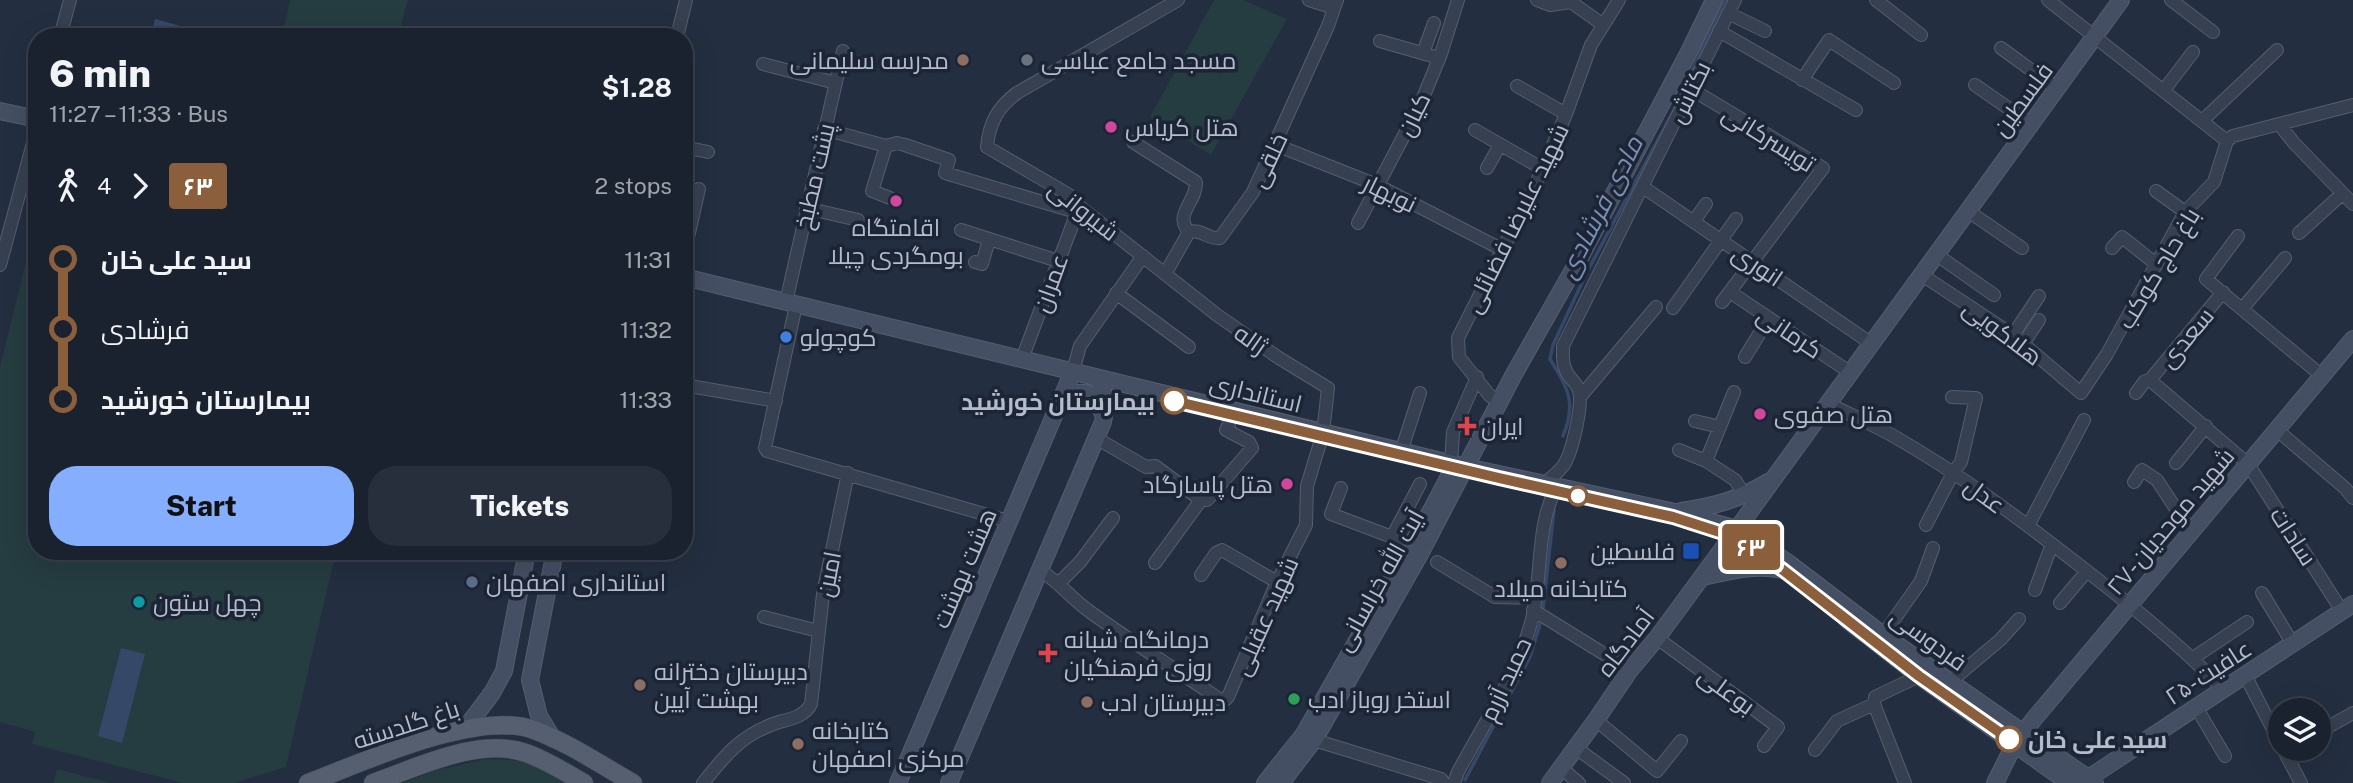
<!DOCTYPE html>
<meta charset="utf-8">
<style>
:root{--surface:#1a2230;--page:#272f3c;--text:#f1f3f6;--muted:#9fa4ab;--line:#383f4c;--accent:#86aefe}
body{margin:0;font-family:"Public Sans",Cairo,sans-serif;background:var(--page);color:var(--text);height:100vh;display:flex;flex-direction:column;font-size:26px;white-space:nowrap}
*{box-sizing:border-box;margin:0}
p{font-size:23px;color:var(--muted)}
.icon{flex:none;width:38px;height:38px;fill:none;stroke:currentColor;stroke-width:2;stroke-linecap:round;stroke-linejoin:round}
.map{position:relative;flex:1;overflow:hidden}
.details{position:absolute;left:28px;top:28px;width:665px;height:532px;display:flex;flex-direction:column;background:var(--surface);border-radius:28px;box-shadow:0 7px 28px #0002,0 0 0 2px var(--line)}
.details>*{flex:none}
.badge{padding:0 14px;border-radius:5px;font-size:24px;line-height:46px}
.controls{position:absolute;left:2268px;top:698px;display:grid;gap:14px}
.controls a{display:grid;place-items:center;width:63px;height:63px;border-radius:50%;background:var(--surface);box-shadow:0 7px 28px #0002,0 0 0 2px var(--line);font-size:35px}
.map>.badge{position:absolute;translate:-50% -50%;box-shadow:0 0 0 4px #fff}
.legs{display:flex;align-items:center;gap:10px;height:77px;padding:0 21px;font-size:23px}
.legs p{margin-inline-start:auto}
.head{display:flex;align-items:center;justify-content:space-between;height:119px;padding:0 21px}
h1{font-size:38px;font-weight:800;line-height:52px}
.action{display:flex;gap:14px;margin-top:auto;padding:14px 21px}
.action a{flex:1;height:80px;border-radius:28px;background:var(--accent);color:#111;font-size:28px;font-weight:800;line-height:80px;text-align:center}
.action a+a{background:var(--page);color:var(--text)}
ul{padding:0 21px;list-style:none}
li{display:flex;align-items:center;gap:24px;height:70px;font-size:26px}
li i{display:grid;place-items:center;width:10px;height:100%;margin:0 9px;background:currentColor}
li i::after{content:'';width:18px;height:18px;margin:-9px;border:5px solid;border-radius:50%;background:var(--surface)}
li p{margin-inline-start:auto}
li:first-child i{background:linear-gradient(#0000 50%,currentColor 0)}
li:last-child i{background:linear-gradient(currentColor 50%,#0000 0)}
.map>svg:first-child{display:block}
.green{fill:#253c41}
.water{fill:#364868}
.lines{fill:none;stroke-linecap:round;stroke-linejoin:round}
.stream{stroke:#364868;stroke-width:3.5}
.street-casing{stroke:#555e6e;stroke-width:14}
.secondary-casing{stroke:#555e6e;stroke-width:18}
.primary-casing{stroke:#414959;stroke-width:19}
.street{stroke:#374050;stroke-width:12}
.secondary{stroke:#454f63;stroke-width:16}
.primary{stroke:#555f70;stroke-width:18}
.line-1-casing{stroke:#fff;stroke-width:16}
.line-1{stroke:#8b5e3c;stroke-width:10}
.education-dot{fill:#8d6e63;stroke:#1c2535;stroke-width:2.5}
.worship-dot{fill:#6b7280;stroke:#1c2535;stroke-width:2.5}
.hotel-dot{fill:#d1479c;stroke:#1c2535;stroke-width:2.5}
.shop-dot{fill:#3f7fe0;stroke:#1c2535;stroke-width:2.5}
.stop-1-dot{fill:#fff;stroke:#8b5e3c;stroke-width:3.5}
.health-dot{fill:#e0444e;stroke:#1c2535;stroke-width:2.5}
.transit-dot{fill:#1a4fb4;stroke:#1c2535;stroke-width:2.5}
.service-dot{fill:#5c6f8a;stroke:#1c2535;stroke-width:2.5}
.culture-dot{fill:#0f9aa8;stroke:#1c2535;stroke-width:2.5}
.leisure-dot{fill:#2e9e5b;stroke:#1c2535;stroke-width:2.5}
.labels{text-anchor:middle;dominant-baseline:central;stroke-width:7;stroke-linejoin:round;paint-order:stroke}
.poi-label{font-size:24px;fill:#b4bbcb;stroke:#1c2535;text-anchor:start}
.street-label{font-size:24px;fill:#b4bbcb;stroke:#1c2535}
.stop-label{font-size:24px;font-weight:bold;fill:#b4bbcb;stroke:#1c2535;text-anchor:end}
.water-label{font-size:26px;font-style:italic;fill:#7a8fb4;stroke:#1c2535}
</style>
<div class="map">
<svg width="2353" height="783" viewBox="0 0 2353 783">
<rect width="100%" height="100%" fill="#232e40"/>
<path class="green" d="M 290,0 L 408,0 L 398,37 L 282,37 Z
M 1214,0 L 1243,0 L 1287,19 L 1211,155 L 1150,117 Z
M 28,254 L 37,257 L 37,551 L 336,551 L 286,767 L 234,783 L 183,783 L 32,744 L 35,732 L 0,722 L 0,367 Z
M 487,759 L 528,761 L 566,783 L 402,783 L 437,770 Z
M 57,769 L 111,783 L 53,783 Z"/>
<path class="water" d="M 155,19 L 188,28 L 186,35 L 153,27 Z
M 121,648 L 145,654 L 122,743 L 98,736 Z"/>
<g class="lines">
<path class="stream" d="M 1563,436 C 1577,402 1568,389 1550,359 L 1553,345 L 1587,272 L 1674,110 L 1725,0
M 1543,608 L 1554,510
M 1465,780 L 1530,657 L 1541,621"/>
<g class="street-casing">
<path id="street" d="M 1309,0 L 1334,8
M 1537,0 L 1550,5 L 1571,2 L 1602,24
M 1876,0 L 1921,35
M 2048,0 L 2227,141 L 2233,136 L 2353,105
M 2171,0 L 2213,32
M 1728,13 L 1765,31
M 1719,31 L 1856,110
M 60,37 L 70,0
M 677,37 L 686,0
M 1380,41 L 1439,58
M 2001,48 L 2057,89
M 1423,53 L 1434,23
M 763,64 L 836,83
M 1802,80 L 1829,40 L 1894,83
M 1975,85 L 2031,124
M 1517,86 L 1566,114
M 1691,89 L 1823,168 L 1722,302
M 2164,90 L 2193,52
M 2202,121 L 2277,50
M 2279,124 L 2294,143 L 2353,204
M 824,129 L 886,146 L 897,143 L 905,145 L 949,160 L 945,173 L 1076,212
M 1475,130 L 1543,169
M 1133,142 L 1196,182 C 1197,202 1173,214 1189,232
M 1276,145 L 1377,185 L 1501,249
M 886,146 L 872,191 L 890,198
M 684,147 L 708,152
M 1487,168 L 1500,145
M 1643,187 L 1872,344
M 2156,191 L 2185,212
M 806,208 L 858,220
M 1968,211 L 2022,248
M 1694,221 L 1706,204
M 1358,223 L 1420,105 L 1441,54 L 1458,0
M 961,230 L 1058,261
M 2299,233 L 2342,194
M 2238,236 L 2206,279 L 2322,376
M 2112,248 L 2122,237 L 2156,264
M 684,255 L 699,189
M 1937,255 L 1994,295
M 975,262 L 982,264 L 989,240
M 0,265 L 37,128
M 1165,274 L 1189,232 C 1200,228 1209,240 1220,238 L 1253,192 L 1328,26 L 1337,0
M 1922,275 L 2013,335 L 2081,393 L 2107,354 L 2185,212 L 2214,182 L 2227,141
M 1730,292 L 1851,373
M 1116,293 L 1189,347
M 786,302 L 843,51
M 796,305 L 765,448 L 767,451 L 1008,521
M 1673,308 L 1736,219
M 2242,309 L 2285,258
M 2013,335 L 2039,296
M 2023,344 L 2039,320
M 1745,357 L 1769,318
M 1022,359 L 1079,207
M 1073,371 L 1080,346 L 1143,256
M 2150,380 L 2248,464 L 2340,608
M 684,385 L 776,401
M 1734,392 L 1706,461 L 1735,480 L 1745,496
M 2136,393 L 2145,381 L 2150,380 L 2223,292
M 1581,396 L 1656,307
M 1500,400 L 1490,396 L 1459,357 L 1458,338 L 1543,169 L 1566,114 L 1591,45 L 1619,0
M 1829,404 C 1851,415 1874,425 1895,437 C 1960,474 2020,519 2079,565 C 2128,603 2176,641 2220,686
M 1695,421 L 1720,427
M 2277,430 L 2345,488 L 2353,498
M 1096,438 L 1146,467 L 1155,466 L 1201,500 L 1207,500 L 1252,448 L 1249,442 L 1226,430 L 1229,424
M 1679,450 L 1706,461
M 1401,452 L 1420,393
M 2176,463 L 2206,426
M 1451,464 L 1453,432 L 1477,377
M 2134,482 L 2142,470 L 2157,480 L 2191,532
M 1543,485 C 1549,479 1558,473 1563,466 C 1572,454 1583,405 1579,391 C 1577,383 1571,380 1567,373 C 1562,364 1563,356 1563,346 L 1735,0
M 1341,488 L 1331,514 L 1392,537 L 1410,548
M 1926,525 L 1953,473 L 1961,462 L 1976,398 L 1952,397
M 2028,526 L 2084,420
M 1392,537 L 1420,484
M 1437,562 L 1495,597 L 1535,598
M 1155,563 L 1201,500
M 1040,570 C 1060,583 1071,598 1089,611 C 1131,642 1176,669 1219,699 L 1225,700 L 1228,697 L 1277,582 L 1306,525 L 1307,486 L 1323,433 L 1328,388 L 1279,358 L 1217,315 L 1079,206 L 1076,199 L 987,147 C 989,123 998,107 1017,93 L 1178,0
M 1201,575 L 1216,553 L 1222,550 L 1277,582
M 1059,583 L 1080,562 L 1113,518
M 2035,590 L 2052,544
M 2262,593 L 2293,644
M 2060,603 L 2087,571
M 1533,610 L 1630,670
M 764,617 L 818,631
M 1883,635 L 1921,581 L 1933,548
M 1657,638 L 1778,727 L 1764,746
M 2193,658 L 2247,622
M 2245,675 L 2280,743
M 1950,682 L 2000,640 L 2019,619
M 2196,707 L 2225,756
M 1596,720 L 1657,771 L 1681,741
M 2319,732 L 2353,713
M 1314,740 L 1441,779 L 1444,783
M 1576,748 L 1624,783
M 2283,749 L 2301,783
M 1815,750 L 1837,721 L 1874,704
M 1561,768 L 1579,783
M 703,783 C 726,754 742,734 779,722 C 791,719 805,716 811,704 L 823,594 L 848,473
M 1454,783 L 1458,772 C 1484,723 1516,677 1531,623 C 1543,579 1535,529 1556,488
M 1905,783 L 1874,704 L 1875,697 L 1919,676"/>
</g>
<g class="secondary-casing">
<path id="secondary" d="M 0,111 L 37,119
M 684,277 L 1466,467 L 1675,512 L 1737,529 L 1787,562 L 1883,635 L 2095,783
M 1060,404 L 1071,394 C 1088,390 1098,396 1102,412
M 1681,511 C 1715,506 1738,500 1768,482
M 1702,577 C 1730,571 1754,564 1783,570
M 1847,620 L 1919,676 L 2069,783
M 465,729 L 492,693 L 504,671 L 527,551
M 553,739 L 539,716 L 530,680 L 555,551
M 898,783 L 1073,371
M 949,783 L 1103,422 C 1107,405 1105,394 1098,378
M 1265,783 L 1304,734 L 1433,507 L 1455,465
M 1281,783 L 1314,740 L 1420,554 L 1513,376 L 1581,256 L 1690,50 L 1714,0
M 1550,783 L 1596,720 L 1630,670 L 1657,638 L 1732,536 L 2121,0
M 1995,783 L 2015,743 L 2034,719 L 2353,339
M 2081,783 L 2353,604"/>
</g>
<g class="primary-casing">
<path id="primary" d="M 308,783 C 364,762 477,709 534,730 C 569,743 601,765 633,783
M 373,783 C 416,768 480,736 526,753 C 546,760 565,772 584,783"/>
</g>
<use href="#street" class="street"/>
<use href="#secondary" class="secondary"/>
<use href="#primary" class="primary"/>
</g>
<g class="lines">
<g class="line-1-casing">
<path id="line-1" d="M 1174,401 L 1499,478 L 1673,517 L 1732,536 L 1783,570 L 1919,676 L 2009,739"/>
</g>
<use href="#line-1" class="line-1"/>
</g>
<g class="education-dot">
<circle cx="963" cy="60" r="7"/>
<circle cx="1561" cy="563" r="7"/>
<circle cx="640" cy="685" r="7"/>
<circle cx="1087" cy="702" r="7"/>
<circle cx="798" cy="744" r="7"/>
</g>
<circle class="worship-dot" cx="1027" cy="60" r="7"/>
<g class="hotel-dot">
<circle cx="1111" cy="127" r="7"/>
<circle cx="896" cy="201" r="7"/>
<circle cx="1760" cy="414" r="7"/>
<circle cx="1287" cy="484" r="7"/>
</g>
<circle class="shop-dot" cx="786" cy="337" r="7"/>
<g class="stop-1-dot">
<circle cx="1174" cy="401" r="12"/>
<circle cx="1578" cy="496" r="9"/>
<circle cx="2009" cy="739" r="12"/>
</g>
<g class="health-dot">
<path d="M1463.5 415.5h7v7h7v7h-7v7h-7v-7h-7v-7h7z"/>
<path d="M1044.5 642.5h7v7h7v7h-7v7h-7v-7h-7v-7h7z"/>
</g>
<rect class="transit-dot" x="1682" y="542" width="18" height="18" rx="3.5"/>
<circle class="service-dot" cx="472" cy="582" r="7"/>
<circle class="culture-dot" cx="139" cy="602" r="7"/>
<circle class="leisure-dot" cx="1294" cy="699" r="7"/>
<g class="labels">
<g class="poi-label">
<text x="949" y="60" text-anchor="end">مدرسه سلیمانی</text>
<text x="1041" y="60">مسجد جامع عباسی</text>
<text x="1125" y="127">هتل کریاس</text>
<text x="896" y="227" text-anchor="middle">اقامتگاه<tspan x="896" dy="28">بومگردی چیلا</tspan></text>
<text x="800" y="337">کوچولو</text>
<text x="1774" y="414">هتل صفوی</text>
<text x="1481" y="426">ایران</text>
<text x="1273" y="484" text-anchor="end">هتل پاسارگاد</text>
<text x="1675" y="551" text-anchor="end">فلسطین</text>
<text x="486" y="582">استانداری اصفهان</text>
<text x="1561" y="588" text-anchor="middle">کتابخانه میلاد</text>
<text x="153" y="602">چهل ستون</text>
<text x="1064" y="639">درمانگاه شبانه<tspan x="1064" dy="28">روزی فرهنگیان</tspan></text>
<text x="654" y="671">دبیرستان دخترانه<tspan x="654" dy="28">بهشت آیین</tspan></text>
<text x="1308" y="699">استخر روباز ادب</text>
<text x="1101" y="702">دبیرستان ادب</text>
<text x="812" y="730">کتابخانه<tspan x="812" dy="28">مرکزی اصفهان</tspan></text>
</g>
<g class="street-label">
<text transform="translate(1689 92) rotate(-64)">بکتاش</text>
<text transform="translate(2022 99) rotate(-54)">فلسطین</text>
<text transform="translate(1413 114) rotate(-64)">کیان</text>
<text transform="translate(1769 138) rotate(32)">تویسرکانی</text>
<text transform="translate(1268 160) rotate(-65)">خلقی</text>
<text transform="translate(814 176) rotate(-77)">پشت مطبخ</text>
<text transform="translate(1390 193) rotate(26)">نوبهار</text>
<text transform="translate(1084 210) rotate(38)">شیروانی</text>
<text transform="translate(1516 218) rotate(-64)">شهید علیرضا فضائلی</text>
<text transform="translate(1758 265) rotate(34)">انوری</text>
<text transform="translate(2158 268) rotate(-59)">باغ حاج کوکب</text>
<text transform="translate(1050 283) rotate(-70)">عمران</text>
<text transform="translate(1790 332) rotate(34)">کرمانی</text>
<text transform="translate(2003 332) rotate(37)">هلاکویی</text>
<text transform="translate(2186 337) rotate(-50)">سعدی</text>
<text transform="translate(1251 339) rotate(35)">ژاله</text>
<text transform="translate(1256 393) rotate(14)">استانداری</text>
<text transform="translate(1985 495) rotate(36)">عدل</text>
<text transform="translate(2170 521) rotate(-50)">۲۷-شهید موحدیان</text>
<text transform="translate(2294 536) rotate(57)">سادات</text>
<text transform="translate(964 568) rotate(-67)">هشت بهشت</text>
<text transform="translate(828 574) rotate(-79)">امین</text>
<text transform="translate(1379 580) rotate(-61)">آیت الله خراسانی</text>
<text transform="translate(1265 616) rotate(-66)">شهید عقیلی</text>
<text transform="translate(1929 639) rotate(36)">فردوسی</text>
<text transform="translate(1625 642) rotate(-53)">آمادگاه</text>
<text transform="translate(2208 672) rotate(-33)">۲۵-عافیت</text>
<text transform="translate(1505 679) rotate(-65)">حمید آزرم</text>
<text transform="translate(1727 690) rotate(36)">بوعلی</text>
<text transform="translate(406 724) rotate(-18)">باغ گلدسته</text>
</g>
<g class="stop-label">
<text x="1155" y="401">بیمارستان خورشید</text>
<text x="2028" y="739" text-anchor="start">سید علی خان</text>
</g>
<g class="water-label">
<text transform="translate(1600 207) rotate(-63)">مادی فرشادی</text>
</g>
</g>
</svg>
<div class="controls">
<a><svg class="icon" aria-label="layers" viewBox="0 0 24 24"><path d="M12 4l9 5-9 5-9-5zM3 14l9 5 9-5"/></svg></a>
</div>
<b class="badge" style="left:1751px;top:547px;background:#8b5e3c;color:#fff">۶۳</b>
<section class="details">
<div class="head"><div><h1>6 min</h1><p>11:27 – 11:33 · Bus</p></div><b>$1.28</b></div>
<div class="legs"><svg class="icon" aria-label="walk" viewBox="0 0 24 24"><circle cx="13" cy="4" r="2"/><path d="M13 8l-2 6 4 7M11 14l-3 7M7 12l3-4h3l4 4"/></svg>4<svg class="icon" aria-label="forward" viewBox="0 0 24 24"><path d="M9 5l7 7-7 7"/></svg><b class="badge" style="background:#8b5e3c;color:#fff">۶۳</b><p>2 stops</p></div>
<ul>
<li><i style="color:#8b5e3c"></i><b>سید علی خان</b><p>11:31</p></li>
<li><i style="color:#8b5e3c"></i><span>فرشادی</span><p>11:32</p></li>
<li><i style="color:#8b5e3c"></i><b>بیمارستان خورشید</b><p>11:33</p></li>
</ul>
<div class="action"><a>Start</a><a>Tickets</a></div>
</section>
</div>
